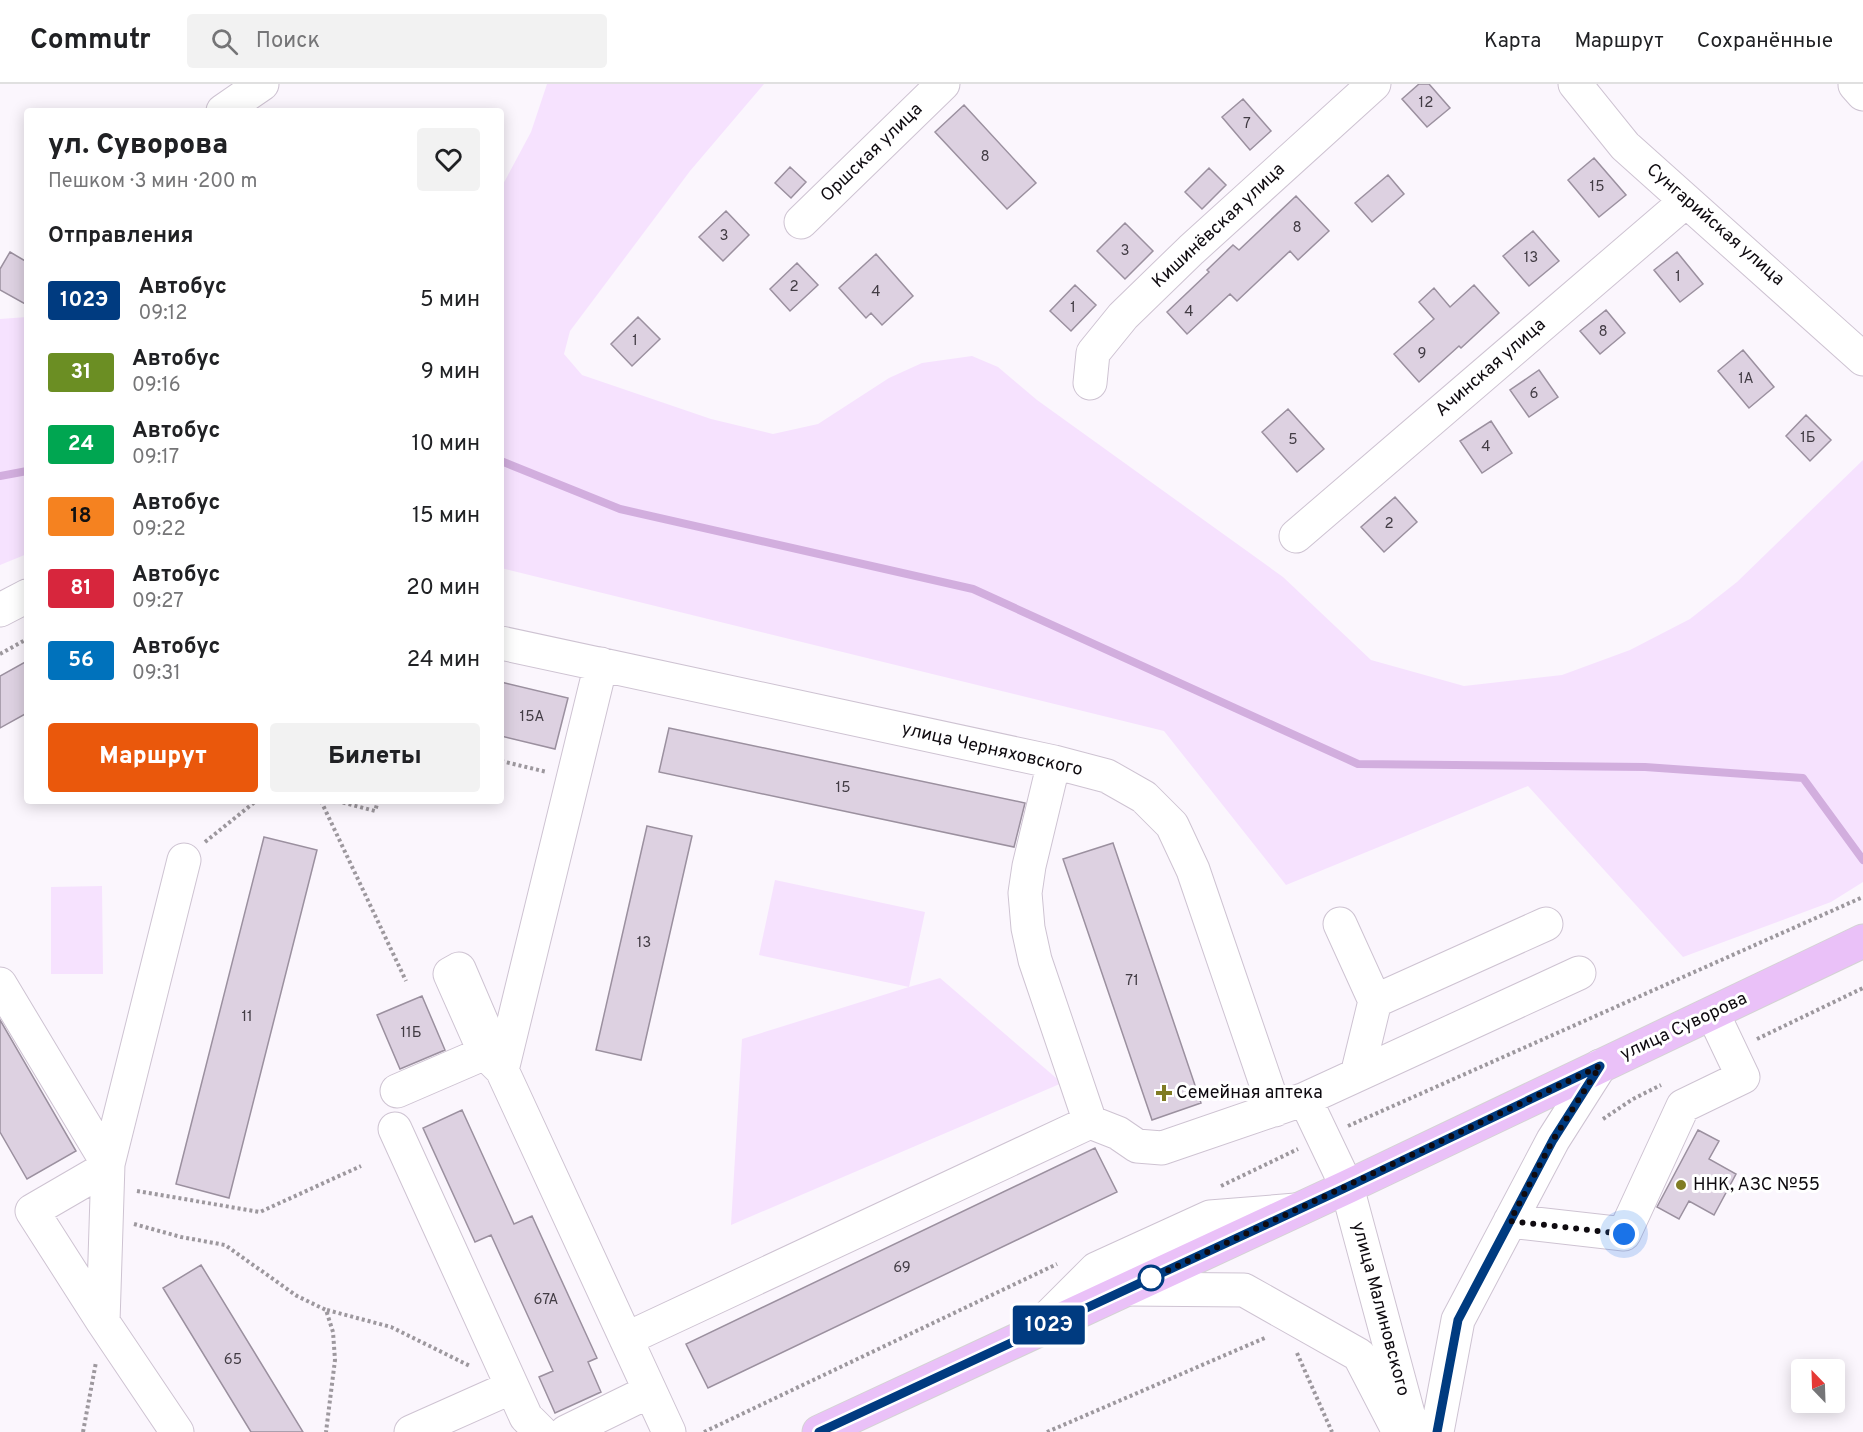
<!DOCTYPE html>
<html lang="ru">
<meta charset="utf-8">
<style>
:root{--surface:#fff;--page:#f2f2f2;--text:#202124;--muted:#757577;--line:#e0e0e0;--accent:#ea580c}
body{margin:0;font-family:Overpass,sans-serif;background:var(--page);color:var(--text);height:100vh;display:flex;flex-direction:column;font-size:22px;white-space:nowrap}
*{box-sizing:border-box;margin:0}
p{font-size:20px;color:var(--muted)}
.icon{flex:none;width:33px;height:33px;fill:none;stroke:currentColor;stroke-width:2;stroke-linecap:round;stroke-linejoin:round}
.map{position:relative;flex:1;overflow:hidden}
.panel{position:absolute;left:24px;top:24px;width:480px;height:696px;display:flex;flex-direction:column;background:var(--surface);border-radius:6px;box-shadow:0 3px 15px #0003}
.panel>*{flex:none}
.badge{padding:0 12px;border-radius:4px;font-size:21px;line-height:39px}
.needle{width:39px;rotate:337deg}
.tools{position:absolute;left:1791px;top:1275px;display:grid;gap:12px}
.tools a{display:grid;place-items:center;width:54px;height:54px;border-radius:6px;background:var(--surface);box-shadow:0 3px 15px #0003;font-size:30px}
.you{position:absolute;width:30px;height:30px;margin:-15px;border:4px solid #fff;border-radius:50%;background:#1a73e8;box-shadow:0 0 0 9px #1a73e833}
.map>.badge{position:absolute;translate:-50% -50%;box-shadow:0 0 0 3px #fff}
h2{padding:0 24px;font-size:22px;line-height:54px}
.round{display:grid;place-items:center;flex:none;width:63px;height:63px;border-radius:6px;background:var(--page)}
.summary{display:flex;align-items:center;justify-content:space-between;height:102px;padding:0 24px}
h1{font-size:28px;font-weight:800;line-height:45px}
.action{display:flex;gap:12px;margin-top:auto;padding:12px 24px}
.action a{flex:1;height:69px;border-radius:6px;background:var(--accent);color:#fff;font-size:24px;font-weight:800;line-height:69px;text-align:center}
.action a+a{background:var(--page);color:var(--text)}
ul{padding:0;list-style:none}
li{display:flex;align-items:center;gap:18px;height:72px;padding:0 24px}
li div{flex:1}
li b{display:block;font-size:22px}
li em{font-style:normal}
li .badge{min-width:66px;font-weight:700;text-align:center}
header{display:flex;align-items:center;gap:36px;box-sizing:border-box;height:84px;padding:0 30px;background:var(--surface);border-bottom:2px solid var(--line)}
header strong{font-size:28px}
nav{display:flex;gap:33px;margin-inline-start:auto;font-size:21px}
.search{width:420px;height:54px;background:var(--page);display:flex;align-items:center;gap:15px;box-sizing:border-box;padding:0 21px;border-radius:6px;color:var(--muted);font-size:22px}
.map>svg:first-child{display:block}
.green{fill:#f6e2fe}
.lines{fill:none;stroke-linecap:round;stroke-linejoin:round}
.stream{stroke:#d2aede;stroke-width:8}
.building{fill:#ddd1e1;stroke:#9b909f;stroke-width:1.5}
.minor-casing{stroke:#cec3d2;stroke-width:35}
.major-casing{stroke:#d4d3d4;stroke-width:35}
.path{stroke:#9d989e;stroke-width:4;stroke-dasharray:3 3;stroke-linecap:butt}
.minor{stroke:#fff;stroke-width:33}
.major{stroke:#eac1f8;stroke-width:33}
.line-casing{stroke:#fff;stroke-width:14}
.line{stroke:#003b80;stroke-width:9}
.walk{stroke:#0f0b10;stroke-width:6;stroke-dasharray:0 10.8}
.poi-dot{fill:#807c24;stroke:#fff;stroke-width:2}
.stop-dot{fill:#fff;stroke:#003b80;stroke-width:3}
.labels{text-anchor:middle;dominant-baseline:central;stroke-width:6;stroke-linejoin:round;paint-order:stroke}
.number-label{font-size:15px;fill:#423c44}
.street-label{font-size:18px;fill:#0f0b10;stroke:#fff}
.poi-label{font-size:18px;fill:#0f0b10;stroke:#fff;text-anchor:start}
</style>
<header>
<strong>Commutr</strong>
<div class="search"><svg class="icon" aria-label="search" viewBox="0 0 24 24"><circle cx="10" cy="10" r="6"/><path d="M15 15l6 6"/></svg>Поиск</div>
<nav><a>Карта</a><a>Маршрут</a><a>Сохранённые</a></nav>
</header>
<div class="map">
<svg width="1863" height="1348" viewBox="0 0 1863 1348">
<rect width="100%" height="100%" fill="#fbf6fd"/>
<path class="green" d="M 547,0 L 764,0 L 690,87 L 570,247 L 564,270 L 582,291 L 711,335 L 773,350 L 818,340 L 889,294 L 922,279 L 972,272 L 998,283 L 1037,316 L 1283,493 L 1371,576 L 1464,602 L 1562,591 L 1630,566 L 1690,535 L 1737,498 L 1863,376 L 1863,798 L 1831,818 L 1683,873 L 1528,702 L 1286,801 L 1164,647 L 501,484 L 501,104 L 531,48 Z
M 27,233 L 27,470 L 0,481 L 0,235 Z
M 775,796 L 925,828 L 909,903 L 940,894 L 1062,999 L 731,1141 L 742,955 L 909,903 L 759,871 Z
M 102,802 L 103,890 L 51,890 L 51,803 Z"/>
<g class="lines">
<path class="stream" d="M 501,377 L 620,425 L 973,505 L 1358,680 L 1645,683 L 1803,694 L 1863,776
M 0,392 L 27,387"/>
</g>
<path class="building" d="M 1419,0 L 1429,0 L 1450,24 L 1427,43 L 1402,15 Z
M 1243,15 L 1271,47 L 1250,66 L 1222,33 Z
M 964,21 L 1036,99 L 1007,125 L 935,48 Z
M 1594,74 L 1626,111 L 1599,133 L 1568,96 Z
M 790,83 L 806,98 L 791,114 L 775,99 Z
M 1209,84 L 1226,101 L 1202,125 L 1185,108 Z
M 1388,91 L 1404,110 L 1372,138 L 1355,119 Z
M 1296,112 L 1329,147 L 1298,176 L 1290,167 L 1237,217 L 1230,210 L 1187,250 L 1167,228 L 1209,188 L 1207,186 L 1233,161 L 1239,166 Z
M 726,127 L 749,151 L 723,177 L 699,153 Z
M 1125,139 L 1153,167 L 1125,195 L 1097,167 Z
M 1533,147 L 1559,177 L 1529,202 L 1503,172 Z
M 10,168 L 27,178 L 27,221 L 0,206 L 0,185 Z
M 1677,168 L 1703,200 L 1680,218 L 1654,186 Z
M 876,170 L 913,212 L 882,241 L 871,229 L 866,234 L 839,204 Z
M 797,179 L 818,201 L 790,227 L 770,205 Z
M 1075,201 L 1096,221 L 1071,247 L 1050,227 Z
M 1474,201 L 1499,229 L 1461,264 L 1459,262 L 1419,298 L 1394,270 L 1434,235 L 1419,218 L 1434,204 L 1450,223 Z
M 1606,226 L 1625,249 L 1600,270 L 1580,247 Z
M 638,233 L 660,255 L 632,282 L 611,260 Z
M 1743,266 L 1774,303 L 1749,324 L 1718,287 Z
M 1539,286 L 1558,313 L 1529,333 L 1510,306 Z
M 1288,325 L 1324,365 L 1297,388 L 1262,348 Z
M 1806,331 L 1831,356 L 1810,377 L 1786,352 Z
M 1491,337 L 1512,369 L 1482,389 L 1460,357 Z
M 1395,413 L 1417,438 L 1384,468 L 1361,443 Z
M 27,577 L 27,629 L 0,644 L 0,592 Z
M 501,598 L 568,614 L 555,665 L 501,652 Z
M 669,644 L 1025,719 L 1014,763 L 659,688 Z
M 647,742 L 692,752 L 641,976 L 596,966 Z
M 264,753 L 317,766 L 229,1114 L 176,1100 Z
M 1113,759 L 1201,1019 L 1152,1036 L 1063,775 Z
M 422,912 L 445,966 L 400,985 L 377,931 Z
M 0,936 L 76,1067 L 27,1095 L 0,1048 Z
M 462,1026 L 514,1140 L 532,1132 L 597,1274 L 588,1278 L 601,1308 L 555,1329 L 539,1293 L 553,1287 L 491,1151 L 475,1158 L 423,1044 Z
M 1698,1046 L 1719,1057 L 1709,1075 L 1736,1090 L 1714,1131 L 1689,1117 L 1679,1135 L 1657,1123 Z
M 1095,1064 L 1117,1108 L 708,1304 L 686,1260 Z
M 201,1181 L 303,1348 L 251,1348 L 163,1204 Z"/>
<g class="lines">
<g class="minor-casing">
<path id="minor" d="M 1575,0 L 1625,62 L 1863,275
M 1855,1 L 1863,10
M 223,27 L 262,0
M 801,138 L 943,0
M 1090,299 L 1093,269 L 1123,232 L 1191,166 L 1374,0
M 1296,452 L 1686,117
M 0,526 L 27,512
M 501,559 L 1054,678 L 1107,692 L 1144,713 L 1172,741 L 1193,786 L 1275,1026
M 601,580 L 502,986 L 669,1348
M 1340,840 L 1375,917 L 1357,991
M 0,900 L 108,1080 L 103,1238 L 177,1348
M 1375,917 L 1546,840
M 397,1007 L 485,969 L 492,962 L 459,885 L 450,890 L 485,969 L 502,986
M 1305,1015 L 1579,889
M 1090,1038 L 1118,1049 L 1137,1062 L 1162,1064 L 1305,1015 L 1347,1103 L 1413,1348
M 395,1045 L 526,1333 L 541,1348
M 108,1080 L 184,776
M 1510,1137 L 1624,1150 L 1683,1022 L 1743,993 L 1713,930
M 1126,1205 L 1244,1206 L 1359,1271 L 1398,1346
M 103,1238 L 32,1127 L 94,1091 L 107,1092
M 1034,1247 L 1096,1185 L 1210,1133 L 1296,1126
M 626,1255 L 1090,1038 L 1035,876 L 1028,844 L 1025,809 L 1029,782 L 1054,678
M 411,1348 L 512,1303
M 566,1348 L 650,1307
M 1437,1348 L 1458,1236 L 1553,1056 L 1600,982"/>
</g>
<g class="major-casing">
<path id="major" d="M 819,1348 L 1347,1103 L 1863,857"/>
</g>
<path class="path" d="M 0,570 L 27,555
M 501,677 L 547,688
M 321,717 L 406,897
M 337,717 L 375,727 L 378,717
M 205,758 L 256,717
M 1757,955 L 1863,904
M 1603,1035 L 1633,1015 L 1661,1001
M 1348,1042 L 1863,813
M 1221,1102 L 1298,1065
M 137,1107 L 260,1128 L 361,1082
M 134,1140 L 181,1153 L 225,1161 L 297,1212 L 326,1226 L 333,1248 L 335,1276 L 326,1348
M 327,1226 L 391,1243 L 470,1282
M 1297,1269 L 1332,1348
M 83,1348 L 96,1278
M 704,1348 L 1057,1180
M 1047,1348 L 1267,1253"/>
<use href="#minor" class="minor"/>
<use href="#major" class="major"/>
</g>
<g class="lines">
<g class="line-casing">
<path id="line" d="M 819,1348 L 1347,1103 L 1600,982 L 1553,1056 L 1458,1236 L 1437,1348"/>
</g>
<use href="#line" class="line"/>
<path class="walk" d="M 1151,1194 L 1150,1195 L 1600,982 L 1553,1056 L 1510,1137 L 1624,1150"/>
</g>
<g class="poi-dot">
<path d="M1161 1000h6v6h6v6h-6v6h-6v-6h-6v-6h6z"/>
<circle cx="1681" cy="1101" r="6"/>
</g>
<circle class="stop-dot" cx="1151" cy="1194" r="12"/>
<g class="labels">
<g class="number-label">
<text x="1426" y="19">12</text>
<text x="1247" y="40">7</text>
<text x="985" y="73">8</text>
<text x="1597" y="103">15</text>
<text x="1297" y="144">8</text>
<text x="724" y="152">3</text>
<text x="1125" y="167">3</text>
<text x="1531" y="174">13</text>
<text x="1678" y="193">1</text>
<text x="794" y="203">2</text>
<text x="876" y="208">4</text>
<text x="1073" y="224">1</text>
<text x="1189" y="228">4</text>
<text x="1603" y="248">8</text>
<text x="635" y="257">1</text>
<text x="1422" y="270">9</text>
<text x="1746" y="295">1А</text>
<text x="1534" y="310">6</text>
<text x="1808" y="354">1Б</text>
<text x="1293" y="356">5</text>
<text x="1486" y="363">4</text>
<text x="1389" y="440">2</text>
<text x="532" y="633">15А</text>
<text x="843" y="704">15</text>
<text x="644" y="859">13</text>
<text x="1132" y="897">71</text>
<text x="247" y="933">11</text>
<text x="411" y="949">11Б</text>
<text x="902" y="1184">69</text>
<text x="546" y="1216">67А</text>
<text x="233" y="1276">65</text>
</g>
<g class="street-label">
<text transform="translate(872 69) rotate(-44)">Оршская улица</text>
<text transform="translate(1715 141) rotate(41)">Сунгарийская улица</text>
<text transform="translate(1219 142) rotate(-43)">Кишинёвская улица</text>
<text transform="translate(1491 284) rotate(-41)">Ачинская улица</text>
<text transform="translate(992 666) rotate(13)">улица Черняховского</text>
<text transform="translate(1684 943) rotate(-25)">улица Суворова</text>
<text transform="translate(1380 1225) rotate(75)">улица Малиновского</text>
</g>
<g class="poi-label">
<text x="1176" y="1009">Семейная аптека</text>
<text x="1693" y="1101">ННК, АЗС №55</text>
</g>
</g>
</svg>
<div class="tools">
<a><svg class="needle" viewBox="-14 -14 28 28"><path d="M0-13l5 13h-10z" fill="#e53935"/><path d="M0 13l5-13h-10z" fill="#757577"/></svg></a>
</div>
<div class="you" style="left:1624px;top:1150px"></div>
<b class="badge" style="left:1049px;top:1241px;background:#003b80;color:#fff">102Э</b>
<section class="panel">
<div class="summary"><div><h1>ул. Суворова</h1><p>Пешком · 3 мин · 200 m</p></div><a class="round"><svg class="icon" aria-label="heart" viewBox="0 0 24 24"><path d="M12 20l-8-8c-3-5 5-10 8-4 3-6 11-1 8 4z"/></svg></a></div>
<h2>Отправления</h2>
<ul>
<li><span class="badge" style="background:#003b80;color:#fff">102Э</span><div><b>Автобус</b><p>09:12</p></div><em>5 мин</em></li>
<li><span class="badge" style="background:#6b8e23;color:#fff">31</span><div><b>Автобус</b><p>09:16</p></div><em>9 мин</em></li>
<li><span class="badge" style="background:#00a651;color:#fff">24</span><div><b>Автобус</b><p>09:17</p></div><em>10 мин</em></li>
<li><span class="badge" style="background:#f58220;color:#111">18</span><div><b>Автобус</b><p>09:22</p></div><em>15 мин</em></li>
<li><span class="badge" style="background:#d7263d;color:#fff">81</span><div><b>Автобус</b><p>09:27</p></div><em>20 мин</em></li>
<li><span class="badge" style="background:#0072bc;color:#fff">56</span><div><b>Автобус</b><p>09:31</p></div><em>24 мин</em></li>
</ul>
<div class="action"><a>Маршрут</a><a>Билеты</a></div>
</section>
</div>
